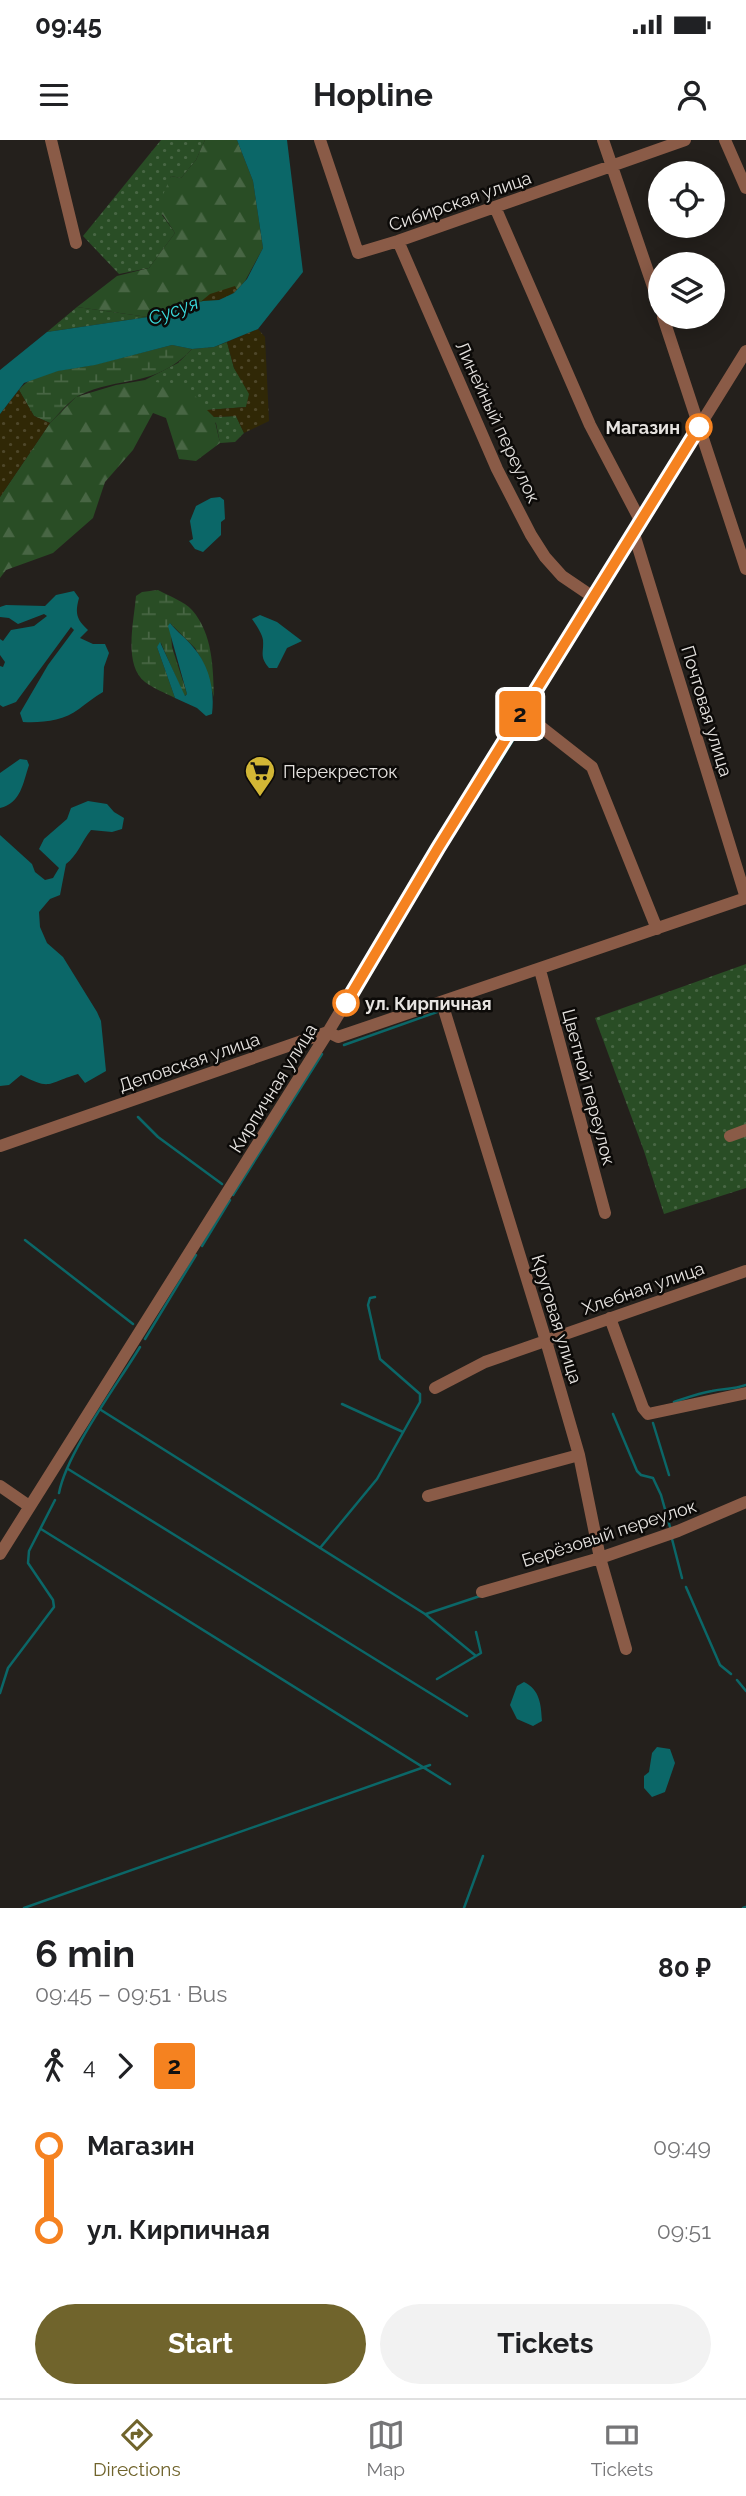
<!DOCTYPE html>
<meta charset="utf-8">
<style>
:root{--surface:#fff;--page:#f2f2f2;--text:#202124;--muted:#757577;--line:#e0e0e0;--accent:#70642c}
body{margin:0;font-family:Raleway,sans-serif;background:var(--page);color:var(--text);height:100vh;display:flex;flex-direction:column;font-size:26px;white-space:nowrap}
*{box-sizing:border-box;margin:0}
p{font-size:23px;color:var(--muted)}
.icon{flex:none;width:38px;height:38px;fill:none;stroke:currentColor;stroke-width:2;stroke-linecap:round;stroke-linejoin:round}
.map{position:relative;height:1768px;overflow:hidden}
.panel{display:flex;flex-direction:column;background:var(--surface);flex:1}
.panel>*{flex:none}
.badge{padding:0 14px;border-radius:5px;font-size:24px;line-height:46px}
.tools{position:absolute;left:648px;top:21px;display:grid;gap:14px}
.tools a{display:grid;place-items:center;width:77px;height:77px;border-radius:50%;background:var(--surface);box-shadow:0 4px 18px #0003;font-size:35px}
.map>.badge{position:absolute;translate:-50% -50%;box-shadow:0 0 0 4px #fff}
.legs{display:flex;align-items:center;gap:10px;height:77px;padding:0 35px;font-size:23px}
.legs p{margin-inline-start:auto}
.head{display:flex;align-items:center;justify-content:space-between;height:119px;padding:0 35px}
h1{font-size:38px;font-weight:700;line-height:52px}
.primary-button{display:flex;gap:14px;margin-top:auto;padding:14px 35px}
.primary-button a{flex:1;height:80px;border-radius:42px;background:var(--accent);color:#fff;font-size:28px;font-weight:700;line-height:80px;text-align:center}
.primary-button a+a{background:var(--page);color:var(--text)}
ul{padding:0 35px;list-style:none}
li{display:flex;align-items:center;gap:24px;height:84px;font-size:26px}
li i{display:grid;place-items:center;width:10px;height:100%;margin:0 9px;background:currentColor}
li i::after{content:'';width:18px;height:18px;margin:-9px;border:5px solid;border-radius:50%;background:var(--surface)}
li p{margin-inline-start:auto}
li:first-child i{background:linear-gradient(#0000 50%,currentColor 0)}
li:last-child i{background:linear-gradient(currentColor 50%,#0000 0)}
.status{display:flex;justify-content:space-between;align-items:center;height:49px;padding:0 35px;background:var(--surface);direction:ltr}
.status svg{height:19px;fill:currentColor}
header{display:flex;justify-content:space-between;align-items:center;height:91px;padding:0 35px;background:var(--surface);font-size:32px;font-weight:700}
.tab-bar{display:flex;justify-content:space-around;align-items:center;height:98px;border-top:2px solid var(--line);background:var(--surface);font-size:19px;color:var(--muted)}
.tab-bar a{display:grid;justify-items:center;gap:4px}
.tab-bar .on{color:var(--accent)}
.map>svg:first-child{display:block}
.grass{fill:url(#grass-dots)}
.forest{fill:url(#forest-firs)}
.wetland{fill:url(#wetland-marsh)}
.sand{fill:url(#sand-dots)}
.water{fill:#0b6768}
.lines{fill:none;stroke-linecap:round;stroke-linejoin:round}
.stream{stroke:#0b6768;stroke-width:2.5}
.minor{stroke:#8a5b47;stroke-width:12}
.line-1-casing{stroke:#fff;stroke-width:16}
.line-1{stroke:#f58220;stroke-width:10}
.stop-1-dot{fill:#fff;stroke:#f58220;stroke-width:3.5}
.labels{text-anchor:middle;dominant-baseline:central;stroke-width:5;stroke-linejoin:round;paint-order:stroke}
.street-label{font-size:18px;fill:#e6e3e0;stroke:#0c0a08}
.stop-label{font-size:18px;font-weight:bold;fill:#e6e3e0;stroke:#0c0a08;text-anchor:end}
.poi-label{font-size:18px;fill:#e6e3e0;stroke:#0c0a08;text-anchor:start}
.water-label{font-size:19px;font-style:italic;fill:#3adadc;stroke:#0c0a08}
</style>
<div class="status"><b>09:45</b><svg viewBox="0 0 49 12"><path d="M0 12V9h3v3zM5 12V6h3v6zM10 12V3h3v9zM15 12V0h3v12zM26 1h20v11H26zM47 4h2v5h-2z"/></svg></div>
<header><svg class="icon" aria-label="menu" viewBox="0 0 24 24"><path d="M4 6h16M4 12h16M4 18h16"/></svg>Hopline<svg class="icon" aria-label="person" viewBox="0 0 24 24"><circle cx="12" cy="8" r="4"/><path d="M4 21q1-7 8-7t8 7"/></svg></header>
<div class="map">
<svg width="746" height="1768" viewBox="0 0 746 1768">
<defs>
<pattern id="grass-dots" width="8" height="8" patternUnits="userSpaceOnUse" patternTransform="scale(1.75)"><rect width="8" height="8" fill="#294d25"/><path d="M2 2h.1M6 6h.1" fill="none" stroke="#486644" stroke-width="1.8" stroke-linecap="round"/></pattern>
<pattern id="forest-firs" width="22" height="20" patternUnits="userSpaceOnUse" patternTransform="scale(1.75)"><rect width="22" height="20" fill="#294d25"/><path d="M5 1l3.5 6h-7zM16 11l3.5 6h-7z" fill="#486644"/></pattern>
<pattern id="wetland-marsh" width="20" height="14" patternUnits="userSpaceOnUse" patternTransform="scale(1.75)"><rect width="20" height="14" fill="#294d25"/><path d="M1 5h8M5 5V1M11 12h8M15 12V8" fill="none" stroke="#486644"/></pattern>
<pattern id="sand-dots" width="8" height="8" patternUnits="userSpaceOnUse" patternTransform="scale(1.75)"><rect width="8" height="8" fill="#302806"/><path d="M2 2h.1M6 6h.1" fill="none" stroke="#4e472a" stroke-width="1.8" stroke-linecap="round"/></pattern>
</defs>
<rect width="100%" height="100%" fill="#24201c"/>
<path class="grass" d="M 161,0 L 205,0 L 196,20 L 181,38 L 171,36 L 162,75 L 175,93 L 149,128 L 119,134 L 83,96 Z
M 77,167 L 148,177 L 47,192 Z
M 227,202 L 234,228 L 250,254 L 246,267 L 208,270 L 214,277 L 236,276 L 244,293 L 235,302 L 220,303 L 216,283 L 145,240 L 178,223 L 192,209 L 214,207 Z
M 746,824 L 746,1048 L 664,1074 L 644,1011 L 595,878 Z"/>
<path class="forest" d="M 205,0 L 237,0 L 253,41 L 263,108 L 245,141 L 234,153 L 148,177 L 77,167 L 117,136 L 149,128 L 175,93 L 163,75 L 156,71 L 171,36 L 181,38 L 196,20 Z
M 145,240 L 188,248 L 214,277 L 220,303 L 196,321 L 179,319 L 166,278 L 153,273 L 133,310 L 105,342 L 93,378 L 53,413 L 6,430 L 0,438 L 0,357 L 50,283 L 76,257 L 116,245 Z"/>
<path class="wetland" d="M 172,205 L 192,209 C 154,249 120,235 78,256 C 68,262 58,275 50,283 L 34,276 L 19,250 C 36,229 72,230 97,224 C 122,218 147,211 172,205 Z
M 158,450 C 169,456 185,462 192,470 C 213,494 213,528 214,557 L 202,520 L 195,508 L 170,483 L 172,507 L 187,554 L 184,556 L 161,503 L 157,507 L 175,558 C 165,553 153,548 145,542 C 123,525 134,481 136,456 L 142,452 Z"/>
<path class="sand" d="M 235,146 L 237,150 C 226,160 213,161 199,163 L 210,154 Z
M 258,189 L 265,197 L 269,281 L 244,293 L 236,276 L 214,277 L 207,270 L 246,267 L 249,254 L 234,228 L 227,202 Z
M 19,250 L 34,276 L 50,283 L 0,357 L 0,274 Z"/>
<path class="water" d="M 237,0 L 287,0 L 303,132 L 258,189 L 214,207 L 192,209 L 172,205 L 95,225 L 58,231 L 24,243 L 0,274 L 0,230 L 47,192 L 148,177 L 203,161 L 219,160 L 234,153 L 247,139 L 263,108 L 253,41 Z
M 220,357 L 224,360 L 225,379 L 221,382 L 221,395 L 203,412 L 195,409 L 189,401 L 193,399 L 190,381 L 196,366 L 211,358 Z
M 74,451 L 79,458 C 75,473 76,479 88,490 L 80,498 L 93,504 L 105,504 L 109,513 L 104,527 L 103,552 C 94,557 87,563 79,569 C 63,581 42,583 23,582 L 20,573 L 48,525 L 74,490 L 71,487 L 16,562 L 3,567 L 0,565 L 0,526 L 3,527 L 5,522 L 0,515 L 0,499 L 3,501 L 11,490 L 34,486 L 47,476 L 44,474 L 18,484 L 9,478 L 0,477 L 0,467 L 6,465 L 45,466 L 56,455 Z
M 260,475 L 277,482 L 302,501 L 287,508 L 277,528 L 269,528 C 259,516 264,513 263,500 C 262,493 256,485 252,479 Z
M 170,483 C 177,492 186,498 193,507 C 209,525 215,550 212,574 L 206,576 L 197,568 L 175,558 L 157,507 L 160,502 L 185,556 L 187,554 L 168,486 Z
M 20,619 L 27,620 L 29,625 C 23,643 21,663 0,668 L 0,633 Z
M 88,661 L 107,664 L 114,672 L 124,678 L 122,689 L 112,692 L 91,690 C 82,701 77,716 66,724 L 60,755 L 50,759 L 39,772 L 40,787 L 47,803 L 63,817 L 97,872 L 101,881 L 106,931 L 85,943 L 78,934 C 47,943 52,951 21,935 L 9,945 L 0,946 L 0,695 L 32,724 L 35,732 L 45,740 L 53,738 L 59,728 L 39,709 L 44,699 L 67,679 L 71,668 Z
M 524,1542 C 540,1550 541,1564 542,1581 L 533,1586 L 517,1579 L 510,1565 L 517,1546 Z
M 657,1607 L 670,1609 L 675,1623 L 665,1652 L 652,1657 L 644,1648 L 644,1636 L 649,1632 L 652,1613 Z"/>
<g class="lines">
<path class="stream" d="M 531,570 L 540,555
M 487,642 L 525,581
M 463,679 L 480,652
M 450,868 L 463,864
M 344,905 L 437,872
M 138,977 L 158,997 L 222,1044
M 233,1055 L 322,914
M 25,1100 L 133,1184
M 202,1106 L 230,1060
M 145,1199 L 196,1115
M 674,1262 C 686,1258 699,1253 712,1251 C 725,1248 732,1250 746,1245
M 342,1264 L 403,1292
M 101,1270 L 425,1474 L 476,1516
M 613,1274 L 637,1331 L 641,1335 L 653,1338 L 661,1355 L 670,1387
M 653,1283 L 669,1335
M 68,1329 L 467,1576
M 59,1353 C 67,1312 117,1245 140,1207
M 41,1389 L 450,1644
M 672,1399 L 682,1438
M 320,1408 L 377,1339 L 420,1262 L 420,1254 L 380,1219 L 368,1165 L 370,1158 L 375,1157
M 686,1447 L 720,1525 L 731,1534
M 426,1474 L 480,1456
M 437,1539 L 481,1513 L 476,1492
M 737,1540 L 746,1551
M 0,1553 L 8,1528 L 54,1467 L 53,1460 L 28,1423 L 29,1411 L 55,1360
M 24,1768 L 430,1625
M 464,1768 L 483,1716
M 743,1768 L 746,1767"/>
<path class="minor" d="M 51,0 L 76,103
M 320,0 L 358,113 L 398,101 L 685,0
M 603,0 L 660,167
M 725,0 L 746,48
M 495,67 L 590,285 L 641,382
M 398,101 L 497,329 L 531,395 L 545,417 L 562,436 L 593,457
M 663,177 L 746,429
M 522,572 L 592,627 L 657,789
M 540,830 L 605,1073
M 442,863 L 546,1201 L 579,1315 L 600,1418 L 626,1509
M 730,996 L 746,990
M 0,1006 L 328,892 L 338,897 L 746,758 L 634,394
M 610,1178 L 643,1268 L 648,1274 L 746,1253
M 435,1248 L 485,1222 L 746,1131
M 0,1346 L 29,1366
M 428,1356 L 579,1315
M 0,1414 L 328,892 L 438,708 L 746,211
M 482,1452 L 600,1418 L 678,1391 L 746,1362"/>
</g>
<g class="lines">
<g class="line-1-casing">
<path id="line-1" d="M 346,863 L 438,708 L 699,287"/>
</g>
<use href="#line-1" class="line-1"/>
</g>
<defs>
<g id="supermarket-pin" transform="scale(1.575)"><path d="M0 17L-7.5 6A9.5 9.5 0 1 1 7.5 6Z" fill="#d2b635" stroke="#0c0a08"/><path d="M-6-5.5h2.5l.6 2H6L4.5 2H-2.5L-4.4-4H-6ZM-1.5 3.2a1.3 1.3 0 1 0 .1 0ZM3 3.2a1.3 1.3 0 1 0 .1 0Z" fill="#111"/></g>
</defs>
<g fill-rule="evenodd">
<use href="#supermarket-pin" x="260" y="631"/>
</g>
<g class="stop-1-dot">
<circle cx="699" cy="287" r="12"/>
<circle cx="346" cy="863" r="12"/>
</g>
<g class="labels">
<g class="street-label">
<text transform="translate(460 61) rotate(-19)">Сибирская улица</text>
<text transform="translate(498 282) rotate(65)">Линейный переулок</text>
<text transform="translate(707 571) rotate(73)">Почтовая улица</text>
<text transform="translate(189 922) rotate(-19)">Деповская улица</text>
<text transform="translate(589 947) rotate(75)">Цветной переулок</text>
<text transform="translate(273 948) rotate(-58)">Кирпичная улица</text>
<text transform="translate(643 1148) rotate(-19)">Хлебная улица</text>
<text transform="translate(557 1179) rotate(73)">Круговая улица</text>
<text transform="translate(609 1393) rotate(-18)">Берёзовый переулок</text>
</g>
<g class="stop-label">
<text x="680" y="287">Магазин</text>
<text x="365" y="863" text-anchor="start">ул. Кирпичная</text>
</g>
<g class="poi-label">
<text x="283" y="631">Перекресток</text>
</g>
<g class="water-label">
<text transform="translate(173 170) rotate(-20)">Сусуя</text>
</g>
</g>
</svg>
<div class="tools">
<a><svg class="icon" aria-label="locate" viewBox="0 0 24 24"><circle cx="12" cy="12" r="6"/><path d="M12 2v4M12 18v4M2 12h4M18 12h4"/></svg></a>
<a><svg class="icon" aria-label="layers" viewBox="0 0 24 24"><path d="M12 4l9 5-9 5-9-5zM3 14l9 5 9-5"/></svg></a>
</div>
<b class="badge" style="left:520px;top:574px;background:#f58220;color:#111">2</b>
</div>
<section class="panel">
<div class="head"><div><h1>6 min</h1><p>09:45 – 09:51 · Bus</p></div><b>80 ₽</b></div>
<div class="legs"><svg class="icon" aria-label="walk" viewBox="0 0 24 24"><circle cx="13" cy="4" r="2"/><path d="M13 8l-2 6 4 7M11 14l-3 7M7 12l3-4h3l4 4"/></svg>4<svg class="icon" aria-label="forward" viewBox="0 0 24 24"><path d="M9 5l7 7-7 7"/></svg><b class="badge" style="background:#f58220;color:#111">2</b></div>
<ul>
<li><i style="color:#f58220"></i><b>Магазин</b><p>09:49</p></li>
<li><i style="color:#f58220"></i><b>ул. Кирпичная</b><p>09:51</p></li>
</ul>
<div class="primary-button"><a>Start</a><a>Tickets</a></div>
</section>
<nav class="tab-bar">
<a class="on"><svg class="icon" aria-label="directions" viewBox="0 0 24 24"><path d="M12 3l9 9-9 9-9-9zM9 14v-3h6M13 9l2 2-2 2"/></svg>Directions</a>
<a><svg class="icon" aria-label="map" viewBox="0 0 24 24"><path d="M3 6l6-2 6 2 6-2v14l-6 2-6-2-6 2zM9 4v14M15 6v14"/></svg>Map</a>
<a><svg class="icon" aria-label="tickets" viewBox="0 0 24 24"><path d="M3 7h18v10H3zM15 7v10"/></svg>Tickets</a>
</nav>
